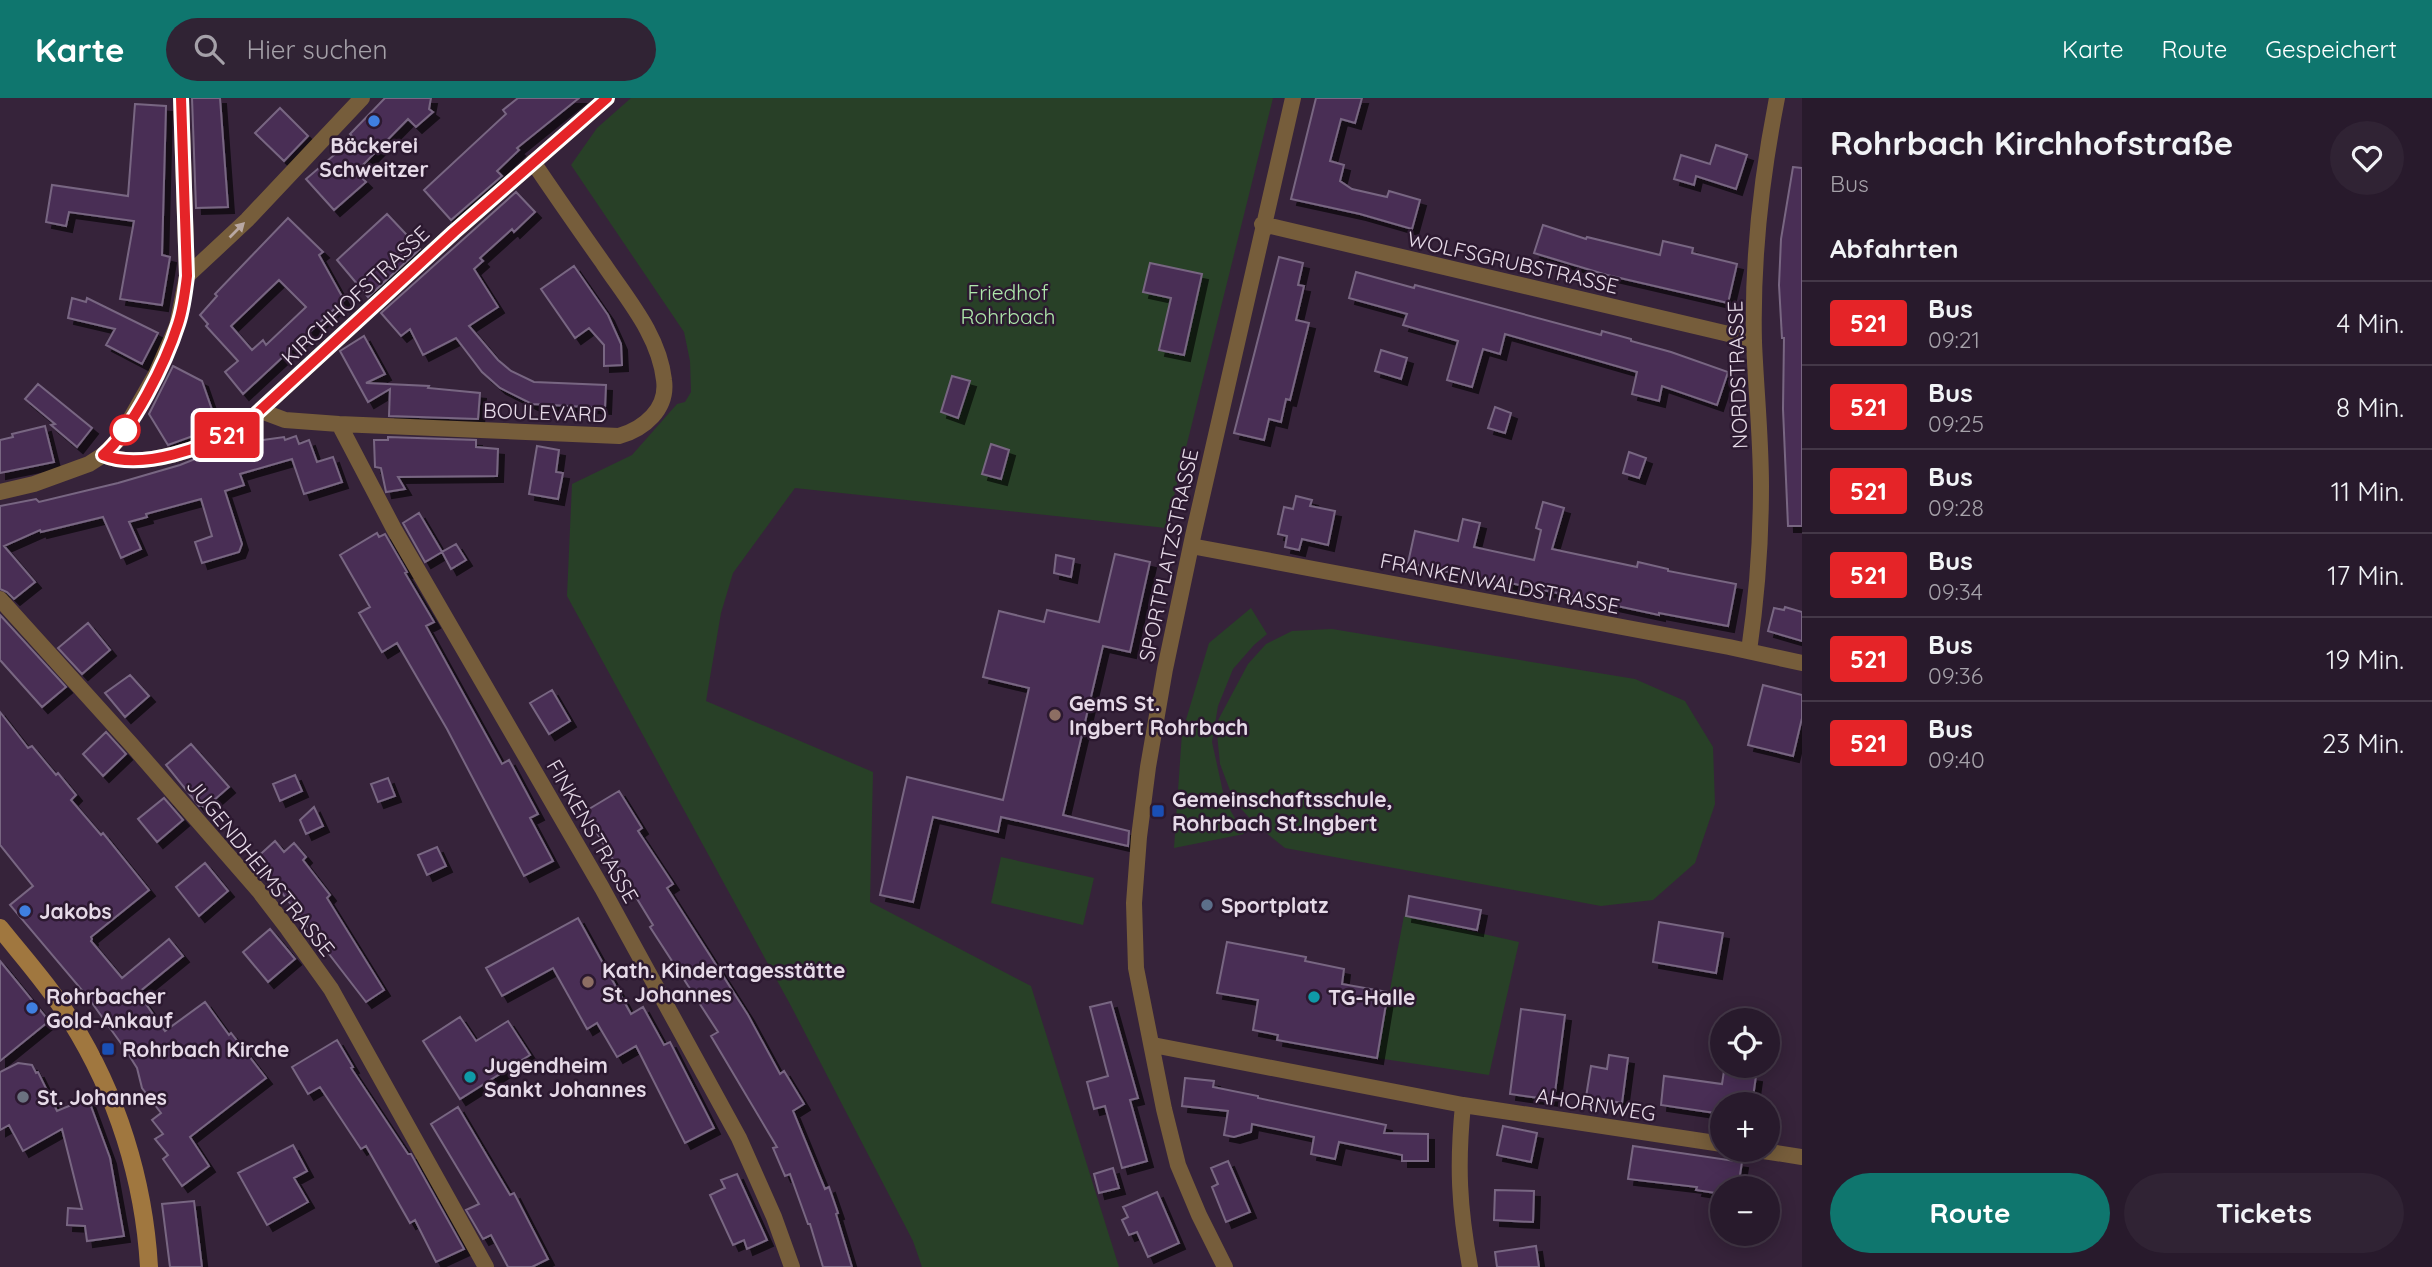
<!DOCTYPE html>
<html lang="de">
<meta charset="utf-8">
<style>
:root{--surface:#281a2c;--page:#302334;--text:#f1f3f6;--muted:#a5a1a9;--line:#443848;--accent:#0f766e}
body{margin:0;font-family:Quicksand,sans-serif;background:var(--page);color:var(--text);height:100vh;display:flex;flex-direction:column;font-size:26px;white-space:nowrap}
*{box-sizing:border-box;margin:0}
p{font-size:23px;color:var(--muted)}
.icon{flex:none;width:38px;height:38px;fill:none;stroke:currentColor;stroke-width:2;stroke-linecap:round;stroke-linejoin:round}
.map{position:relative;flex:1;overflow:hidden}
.drawer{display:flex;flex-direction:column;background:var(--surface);width:630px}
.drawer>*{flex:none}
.badge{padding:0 14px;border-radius:5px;font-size:24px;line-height:46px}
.buttons{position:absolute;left:1710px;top:910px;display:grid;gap:14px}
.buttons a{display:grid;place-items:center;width:70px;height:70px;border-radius:50%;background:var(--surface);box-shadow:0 4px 18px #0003,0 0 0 2px var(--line);font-size:35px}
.map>.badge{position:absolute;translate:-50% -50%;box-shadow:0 0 0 4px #fff}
h2{padding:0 28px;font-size:26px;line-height:63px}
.round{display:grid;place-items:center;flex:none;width:74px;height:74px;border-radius:37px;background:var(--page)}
.headline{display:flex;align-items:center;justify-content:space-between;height:119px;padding:0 28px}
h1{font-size:33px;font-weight:700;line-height:52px}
.cta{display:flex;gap:14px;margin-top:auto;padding:14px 28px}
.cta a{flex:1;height:80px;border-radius:42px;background:var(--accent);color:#fff;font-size:28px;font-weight:700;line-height:80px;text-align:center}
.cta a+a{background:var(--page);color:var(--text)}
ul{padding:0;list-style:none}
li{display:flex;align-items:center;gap:21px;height:84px;padding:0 28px;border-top:2px solid var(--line)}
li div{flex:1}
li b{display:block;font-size:26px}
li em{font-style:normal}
li .badge{min-width:77px;font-weight:700;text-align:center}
header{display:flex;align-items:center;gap:42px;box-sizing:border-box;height:98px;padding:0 35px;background:var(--accent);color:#fff}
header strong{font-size:33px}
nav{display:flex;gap:38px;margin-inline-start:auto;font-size:24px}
.search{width:490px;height:63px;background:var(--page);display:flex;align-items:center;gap:18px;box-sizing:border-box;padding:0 24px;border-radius:38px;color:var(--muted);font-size:26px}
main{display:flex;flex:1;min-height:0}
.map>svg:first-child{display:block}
.green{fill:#284027}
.building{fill:#492f55;stroke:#786682;stroke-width:2;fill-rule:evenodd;filter:url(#shadow)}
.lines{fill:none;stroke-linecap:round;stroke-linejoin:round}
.street{stroke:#765d3b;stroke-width:16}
.secondary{stroke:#a0773f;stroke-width:18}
.oneway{fill:#b9a8a3}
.line-casing{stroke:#fff;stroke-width:16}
.line{stroke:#e52428;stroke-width:10}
.shop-dot{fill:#3f7fe0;stroke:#2c1930;stroke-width:2.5}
.stop-dot{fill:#fff;stroke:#e52428;stroke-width:3.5}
.education-dot{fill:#8d6e63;stroke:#2c1930;stroke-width:2.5}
.transit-dot{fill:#1a4fb4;stroke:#2c1930;stroke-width:2.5}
.service-dot{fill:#5c6f8a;stroke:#2c1930;stroke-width:2.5}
.culture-dot{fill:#0f9aa8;stroke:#2c1930;stroke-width:2.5}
.worship-dot{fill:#6b7280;stroke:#2c1930;stroke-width:2.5}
.labels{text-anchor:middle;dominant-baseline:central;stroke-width:5;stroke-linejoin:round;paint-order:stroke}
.poi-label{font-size:21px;font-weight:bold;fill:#e6dae8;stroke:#2c1930;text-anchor:start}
.street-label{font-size:21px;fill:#e6dae8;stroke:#2c1930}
.park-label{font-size:21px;fill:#aee8ab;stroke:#2c1930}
</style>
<header>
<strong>Karte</strong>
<div class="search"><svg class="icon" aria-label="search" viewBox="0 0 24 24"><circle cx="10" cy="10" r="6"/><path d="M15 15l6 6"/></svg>Hier suchen</div>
<nav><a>Karte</a><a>Route</a><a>Gespeichert</a></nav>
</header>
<main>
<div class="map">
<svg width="1802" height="1169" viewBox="0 0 1802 1169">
<defs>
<filter id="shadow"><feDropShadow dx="6" dy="6" stdDeviation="0" flood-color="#0009"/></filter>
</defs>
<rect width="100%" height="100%" fill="#36233a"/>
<path class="green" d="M 631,0 L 1273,0 L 1166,430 L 795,390 L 733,475 L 721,515 L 706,603 L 873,674 L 870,804 L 1031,888 L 1119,1169 L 922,1169 L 913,1143 L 791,908 L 567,498 L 572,386 L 632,357 L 677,306 L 685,304 L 691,294 L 690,263 L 684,234 L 571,67 L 597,30 Z
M 1251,510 L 1267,536 L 1254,547 L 1233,571 L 1218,608 L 1212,644 L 1225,703 L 1244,736 L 1174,750 L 1182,635 L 1209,545 Z
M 1332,531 L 1635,581 L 1685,603 L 1713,649 L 1715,706 L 1695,765 L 1653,802 L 1601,808 L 1285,750 L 1255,726 L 1234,703 L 1220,666 L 1216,626 L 1248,566 L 1266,546 L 1292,533 Z
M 1001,759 L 1094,780 L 1083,827 L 991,805 Z
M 1404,818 L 1519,844 L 1489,977 L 1377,960 Z"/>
<path class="building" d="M 192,0 L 220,0 L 228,109 L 196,110 Z
M 385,0 L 431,0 L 429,11 L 433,14 L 416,29 L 408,21 L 356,74 L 366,84 L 334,112 L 306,81 L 354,40 L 350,36 Z
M 518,0 L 579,0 L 517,50 L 519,52 L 497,73 L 502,78 L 451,122 L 424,92 L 506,16 L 503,12 Z
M 1316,0 L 1362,0 L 1355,25 L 1341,21 L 1330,63 L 1344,67 L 1340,83 L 1352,91 L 1387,99 L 1389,93 L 1420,102 L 1412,131 L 1360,116 L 1291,101 Z
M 135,6 L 166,8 L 162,157 L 170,159 L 162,207 L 120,201 L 134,123 L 69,114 L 66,128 L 46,124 L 52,87 L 128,98 Z
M 280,10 L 308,38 L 284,63 L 255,35 Z
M 1716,47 L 1747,57 L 1736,91 L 1696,78 L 1694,87 L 1674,81 L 1681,57 L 1710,66 Z
M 1793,69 L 1802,70 L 1802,428 L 1788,428 L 1783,311 L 1784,240 L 1782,240 L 1779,187 L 1781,141 Z
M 516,94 L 535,114 L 514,134 L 512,131 L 480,160 L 483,163 L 474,171 L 498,209 L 469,228 L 498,262 L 511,273 L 534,284 L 606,287 L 605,310 L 532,306 L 500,290 L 482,274 L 456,240 L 423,257 L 410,231 L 401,238 L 381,215 Z
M 387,116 L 420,151 L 368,199 L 337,162 Z
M 288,120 L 323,154 L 319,157 L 344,202 L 243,296 L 225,274 L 238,263 L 206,228 L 208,226 L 200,217 L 217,198 L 215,196 ZM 279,182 L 306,209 L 266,247 L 263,242 L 252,252 L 231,228 Z
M 1543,127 L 1586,141 L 1587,139 L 1660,157 L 1663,143 L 1693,150 L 1692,155 L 1737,166 L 1728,205 L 1607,177 L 1534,155 Z
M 1279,159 L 1303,165 L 1298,187 L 1304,188 L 1296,222 L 1309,225 L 1290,302 L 1286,301 L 1281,324 L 1269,321 L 1264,342 L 1234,335 Z
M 1150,165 L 1202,176 L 1184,257 L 1159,252 L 1171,200 L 1143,194 Z
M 574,168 L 608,217 L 621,246 L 622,267 L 604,268 L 604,247 L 589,230 L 575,240 L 541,191 Z
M 1356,174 L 1414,190 L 1415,187 L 1601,237 L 1602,233 L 1631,241 L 1631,243 L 1671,254 L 1728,274 L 1717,307 L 1662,288 L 1659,303 L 1632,296 L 1637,274 L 1505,236 L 1500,256 L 1483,251 L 1472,289 L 1447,282 L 1458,243 L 1403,227 L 1407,216 L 1349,200 Z
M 72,200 L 86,204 L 87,200 L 158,235 L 142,266 L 106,247 L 115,231 L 68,220 Z
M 364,238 L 385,276 L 366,285 L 429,288 L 428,290 L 480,295 L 478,321 L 389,318 L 390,291 L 368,304 L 340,253 Z
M 1381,252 L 1407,260 L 1401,281 L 1375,273 Z
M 173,268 L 202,283 L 218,329 L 168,347 L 149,316 Z
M 952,278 L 970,283 L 958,320 L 941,314 Z
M 38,286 L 92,330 L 77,349 L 51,327 L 55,326 L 25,301 Z
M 1495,309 L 1511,315 L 1505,335 L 1488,330 Z
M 45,328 L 54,364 L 0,375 L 0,342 L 13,339 L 12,336 Z
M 296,338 L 299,346 L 309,342 L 317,364 L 333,359 L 342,384 L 304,396 L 292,361 L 240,376 L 244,387 L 225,393 L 242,446 L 239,454 L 202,465 L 195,444 L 212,438 L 201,401 L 146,416 L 147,419 L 129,424 L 141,451 L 121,460 L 103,419 L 41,434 L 40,432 L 4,448 L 35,484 L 14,501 L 7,494 L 0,491 L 0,408 L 36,401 L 39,404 L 118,385 L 180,367 L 225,349 L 227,353 L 263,342 L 284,339 L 285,342 Z
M 388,339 L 476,342 L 476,349 L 498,351 L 497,378 L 398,379 L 405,391 L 386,394 L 381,370 L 375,369 L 374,342 L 388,342 Z
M 991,346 L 1009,352 L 1001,381 L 982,376 Z
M 537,348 L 559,352 L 556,374 L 563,375 L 558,401 L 529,396 Z
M 1629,354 L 1646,360 L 1639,380 L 1623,375 Z
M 1296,398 L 1312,402 L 1310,408 L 1335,413 L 1328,447 L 1302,441 L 1299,452 L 1285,449 L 1287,438 L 1278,436 L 1284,409 L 1293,411 Z
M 1543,404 L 1564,410 L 1552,451 L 1637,469 L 1638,464 L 1668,471 L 1668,473 L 1736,486 L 1728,528 L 1659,515 L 1659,517 L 1510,485 L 1509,488 L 1408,465 L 1415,433 L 1458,443 L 1463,421 L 1480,425 L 1474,449 L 1534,462 L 1541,432 L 1536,430 Z
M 419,415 L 442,454 L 425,464 L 403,425 Z
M 377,435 L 379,439 L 385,436 L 407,474 L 405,475 L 434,524 L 426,528 L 502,666 L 509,662 L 538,716 L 530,720 L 553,763 L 524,778 L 447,631 L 397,545 L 382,554 L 359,515 L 370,509 L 340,457 Z
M 456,446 L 466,462 L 451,471 L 442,454 Z
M 1115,456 L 1150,464 L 1130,554 L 1103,548 L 1063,717 L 1129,733 L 1128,748 L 1001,719 L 998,734 L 933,719 L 913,804 L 880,797 L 907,679 L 1003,702 L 1029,590 L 983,579 L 999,513 L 1044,524 L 1047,512 L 1099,524 Z
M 1056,457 L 1074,461 L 1071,479 L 1054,475 Z
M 1785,509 L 1802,514 L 1802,543 L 1768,533 L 1774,510 L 1784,512 Z
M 0,517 L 66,589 L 42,609 L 0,562 Z
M 88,525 L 110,552 L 82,576 L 58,550 Z
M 130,577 L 149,598 L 125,619 L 105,595 Z
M 1763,587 L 1802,597 L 1802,620 L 1793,658 L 1748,647 Z
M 552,592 L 570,623 L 549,636 L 530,605 Z
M 0,614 L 28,650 L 32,648 L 56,677 L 58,675 L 76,697 L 71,702 L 101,737 L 103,735 L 149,792 L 91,839 L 92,841 L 91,843 L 122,880 L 169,841 L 183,858 L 138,895 L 165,933 L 205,904 L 229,937 L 231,935 L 266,980 L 190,1039 L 209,1068 L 182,1088 L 163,1061 L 168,1057 L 155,1041 L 163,1036 L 152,1022 L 161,1015 L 142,990 L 137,970 L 125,951 L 87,898 L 10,807 L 33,788 L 0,747 Z
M 106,634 L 126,656 L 103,678 L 83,656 Z
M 191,646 L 229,689 L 205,710 L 201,707 L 199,708 L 166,667 Z
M 295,677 L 302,693 L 280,703 L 273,686 Z
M 388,680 L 395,698 L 378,704 L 371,686 Z
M 619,693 L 642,730 L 638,733 L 673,786 L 667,790 L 748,917 L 780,976 L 784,973 L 804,1006 L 793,1013 L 825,1091 L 829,1089 L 838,1115 L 836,1116 L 852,1169 L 823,1169 L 810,1126 L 808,1126 L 790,1076 L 785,1078 L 773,1050 L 777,1049 L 711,938 L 718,934 L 650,829 L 653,827 L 584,714 Z
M 164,700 L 183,722 L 157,744 L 138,721 Z
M 314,709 L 323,728 L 306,736 L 300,722 Z
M 275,743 L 284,754 L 294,745 L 306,759 L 303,762 L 330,797 L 327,800 L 384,892 L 366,904 L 275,786 L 254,762 Z
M 437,749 L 446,768 L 427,777 L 418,757 Z
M 205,765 L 228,793 L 199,818 L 176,789 Z
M 1409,798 L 1481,812 L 1477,832 L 1406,818 Z
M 578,820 L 631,916 L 643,909 L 664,947 L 670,944 L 714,1030 L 685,1045 L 636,948 L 617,959 L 597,925 L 587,931 L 553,870 L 502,898 L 486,870 Z
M 1659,824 L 1723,835 L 1716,875 L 1653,864 Z
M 270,831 L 295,861 L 268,884 L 243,854 Z
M 1227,844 L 1306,859 L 1305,863 L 1344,871 L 1342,886 L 1388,894 L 1377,960 L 1277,942 L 1278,937 L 1253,932 L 1258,902 L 1217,895 Z
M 0,863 L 49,923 L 0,963 Z
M 1111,904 L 1138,1000 L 1130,1002 L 1147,1063 L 1122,1070 L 1105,1008 L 1094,1011 L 1087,984 L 1108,978 L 1090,909 Z
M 1521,911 L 1565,917 L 1554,1002 L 1510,996 Z
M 460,919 L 476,943 L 508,923 L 530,957 L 460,1001 L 423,943 Z
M 337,942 L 353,969 L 351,970 L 408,1056 L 411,1056 L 464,1151 L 436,1164 L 415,1122 L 410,1125 L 366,1048 L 361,1051 L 320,989 L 308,996 L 292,969 Z
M 1609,957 L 1628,960 L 1622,1005 L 1586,999 L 1591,968 L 1607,971 Z
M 18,965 L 32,967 L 36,975 L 38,974 L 57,1013 L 88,1000 L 110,1060 L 124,1138 L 87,1143 L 85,1128 L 67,1127 L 68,1110 L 82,1111 L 62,1031 L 23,1053 L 9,1027 L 0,1032 L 0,974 Z
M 1724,973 L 1756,978 L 1752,1006 L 1722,1006 L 1722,1016 L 1661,1007 L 1664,978 L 1722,986 Z
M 1185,980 L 1214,983 L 1213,989 L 1258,998 L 1258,1000 L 1386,1027 L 1384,1035 L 1428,1036 L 1428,1063 L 1402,1063 L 1402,1057 L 1339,1044 L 1335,1061 L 1311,1056 L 1314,1039 L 1252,1026 L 1251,1034 L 1234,1039 L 1224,1037 L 1228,1013 L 1182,1008 Z
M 458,1009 L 510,1097 L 514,1095 L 548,1161 L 532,1169 L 508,1169 L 491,1137 L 483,1141 L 466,1112 L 479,1106 L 431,1026 Z
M 1503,1028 L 1537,1035 L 1531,1064 L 1497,1057 Z
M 293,1047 L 307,1073 L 294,1080 L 308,1104 L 267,1127 L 238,1075 Z
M 1633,1048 L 1742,1064 L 1738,1090 L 1722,1090 L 1722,1096 L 1696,1092 L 1697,1089 L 1628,1081 Z
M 1228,1063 L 1250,1114 L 1226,1124 L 1212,1089 L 1218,1086 L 1211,1070 Z
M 1113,1070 L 1119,1090 L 1099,1095 L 1094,1076 Z
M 737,1076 L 767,1142 L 747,1151 L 744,1142 L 733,1147 L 710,1097 L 725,1090 L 721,1082 Z
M 1495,1092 L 1534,1093 L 1533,1124 L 1494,1122 Z
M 1157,1094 L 1179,1145 L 1148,1159 L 1137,1134 L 1129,1137 L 1122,1122 L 1128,1119 L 1123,1109 Z
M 194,1103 L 202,1169 L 170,1169 L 162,1106 Z
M 1536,1148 L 1539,1169 L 1497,1169 L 1495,1154 Z"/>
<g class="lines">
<path class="street" d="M 1262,126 L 1754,242
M 187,178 L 247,122 L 362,0
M 261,313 L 285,322 L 339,326 L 619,338 C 644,331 668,311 664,282 C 659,237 627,201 603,165 C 579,131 556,98 533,64
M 339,326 L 394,431 L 602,790 L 739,1040 L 774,1119 L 792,1169
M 103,357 C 143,373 205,349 242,329 L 454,134 L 607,0
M 0,394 L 34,386 L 89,366 L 103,357 L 119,341 L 156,276 L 177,228 L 187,178 L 181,0
M 1191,448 L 1729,549 L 1802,565
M 0,501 L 131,646 L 259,793 L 288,831 L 331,891 L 486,1169
M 1749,553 C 1757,498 1761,444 1761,388 C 1761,340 1756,292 1754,244 C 1752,162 1761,81 1777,0
M 1153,947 L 1463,1007 L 1722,1046
M 1463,1007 C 1457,1067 1459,1109 1470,1169
M 1757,1052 L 1802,1059
M 1225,1169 L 1199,1117 L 1178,1067 L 1164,1011 L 1136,870 L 1134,805 L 1139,739 L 1148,669 L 1165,571 L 1193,438 L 1293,0"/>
<path class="secondary" d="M 0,830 C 24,860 51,890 71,923 C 117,996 144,1082 149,1169"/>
</g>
<defs><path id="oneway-solid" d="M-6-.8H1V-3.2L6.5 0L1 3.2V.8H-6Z" transform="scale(1.75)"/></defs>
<use class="oneway" href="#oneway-solid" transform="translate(237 132) rotate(-45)"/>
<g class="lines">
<g class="line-casing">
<path id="line" d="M 181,0 L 187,178 C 185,195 183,211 178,226 C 166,264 133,331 103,357 C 143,373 205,349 242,329 L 454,134 L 607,0"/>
</g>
<use href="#line" class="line"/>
</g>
<g class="shop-dot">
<circle cx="374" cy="23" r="7"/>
<circle cx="25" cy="813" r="7"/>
<circle cx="32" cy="910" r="7"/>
</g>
<circle class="stop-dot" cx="125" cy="332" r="14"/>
<g class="education-dot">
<circle cx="1055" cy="617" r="7"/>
<circle cx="588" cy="884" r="7"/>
</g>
<g class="transit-dot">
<rect x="1151" y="706" width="14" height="14" rx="3.5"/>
<rect x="101" y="944" width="14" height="14" rx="3.5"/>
</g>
<circle class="service-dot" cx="1207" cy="807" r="7"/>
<g class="culture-dot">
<circle cx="1314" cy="899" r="7"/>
<circle cx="470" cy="979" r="7"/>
</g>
<circle class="worship-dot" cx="23" cy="999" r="7"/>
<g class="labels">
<g class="poi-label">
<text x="374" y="47" text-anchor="middle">Bäckerei<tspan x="374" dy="24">Schweitzer</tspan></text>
<text x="1069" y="605">GemS St.<tspan x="1069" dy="24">Ingbert Rohrbach</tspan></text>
<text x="1172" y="701">Gemeinschaftsschule,<tspan x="1172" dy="24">Rohrbach St.Ingbert</tspan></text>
<text x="1221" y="807">Sportplatz</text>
<text x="39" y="813">Jakobs</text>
<text x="602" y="872">Kath. Kindertagesstätte<tspan x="602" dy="24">St. Johannes</tspan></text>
<text x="46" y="898">Rohrbacher<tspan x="46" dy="24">Gold-Ankauf</tspan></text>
<text x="1328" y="899">TG-Halle</text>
<text x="122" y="951">Rohrbach Kirche</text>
<text x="484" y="967">Jugendheim<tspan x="484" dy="24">Sankt Johannes</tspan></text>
<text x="37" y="999">St. Johannes</text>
</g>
<g class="street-label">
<text transform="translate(1513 164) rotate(13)">WOLFSGRUBSTRASSE</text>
<text transform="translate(355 197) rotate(-43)">KIRCHHOFSTRASSE</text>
<text transform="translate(1737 277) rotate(-92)">NORDSTRASSE</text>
<text transform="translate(545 314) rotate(2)">BOULEVARD</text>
<text transform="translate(1168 457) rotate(-78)">SPORTPLATZSTRASSE</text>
<text transform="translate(1500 485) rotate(11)">FRANKENWALDSTRASSE</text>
<text transform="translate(593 733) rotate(60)">FINKENSTRASSE</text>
<text transform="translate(261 769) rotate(51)">JUGENDHEIMSTRASSE</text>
<text transform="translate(1596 1006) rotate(9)">AHORNWEG</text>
</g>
<g class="park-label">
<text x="1008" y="194">Friedhof<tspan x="1008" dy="24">Rohrbach</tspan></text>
</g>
</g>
</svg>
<div class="buttons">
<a><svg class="icon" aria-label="locate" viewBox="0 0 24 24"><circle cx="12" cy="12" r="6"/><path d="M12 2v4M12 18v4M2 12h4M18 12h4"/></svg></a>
<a>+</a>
<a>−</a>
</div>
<b class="badge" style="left:227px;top:337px;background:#e52428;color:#fff">521</b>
</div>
<section class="drawer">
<div class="headline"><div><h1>Rohrbach Kirchhofstraße</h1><p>Bus</p></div><a class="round"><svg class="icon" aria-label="heart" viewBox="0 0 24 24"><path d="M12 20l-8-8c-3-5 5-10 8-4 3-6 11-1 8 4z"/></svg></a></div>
<h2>Abfahrten</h2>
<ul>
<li><span class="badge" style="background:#e52428;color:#fff">521</span><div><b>Bus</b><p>09:21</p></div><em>4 Min.</em></li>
<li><span class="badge" style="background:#e52428;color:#fff">521</span><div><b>Bus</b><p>09:25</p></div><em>8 Min.</em></li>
<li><span class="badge" style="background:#e52428;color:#fff">521</span><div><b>Bus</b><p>09:28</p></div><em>11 Min.</em></li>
<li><span class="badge" style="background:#e52428;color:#fff">521</span><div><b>Bus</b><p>09:34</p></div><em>17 Min.</em></li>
<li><span class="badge" style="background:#e52428;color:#fff">521</span><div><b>Bus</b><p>09:36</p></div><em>19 Min.</em></li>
<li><span class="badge" style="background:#e52428;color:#fff">521</span><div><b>Bus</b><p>09:40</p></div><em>23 Min.</em></li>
</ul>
<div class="cta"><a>Route</a><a>Tickets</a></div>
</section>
</main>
